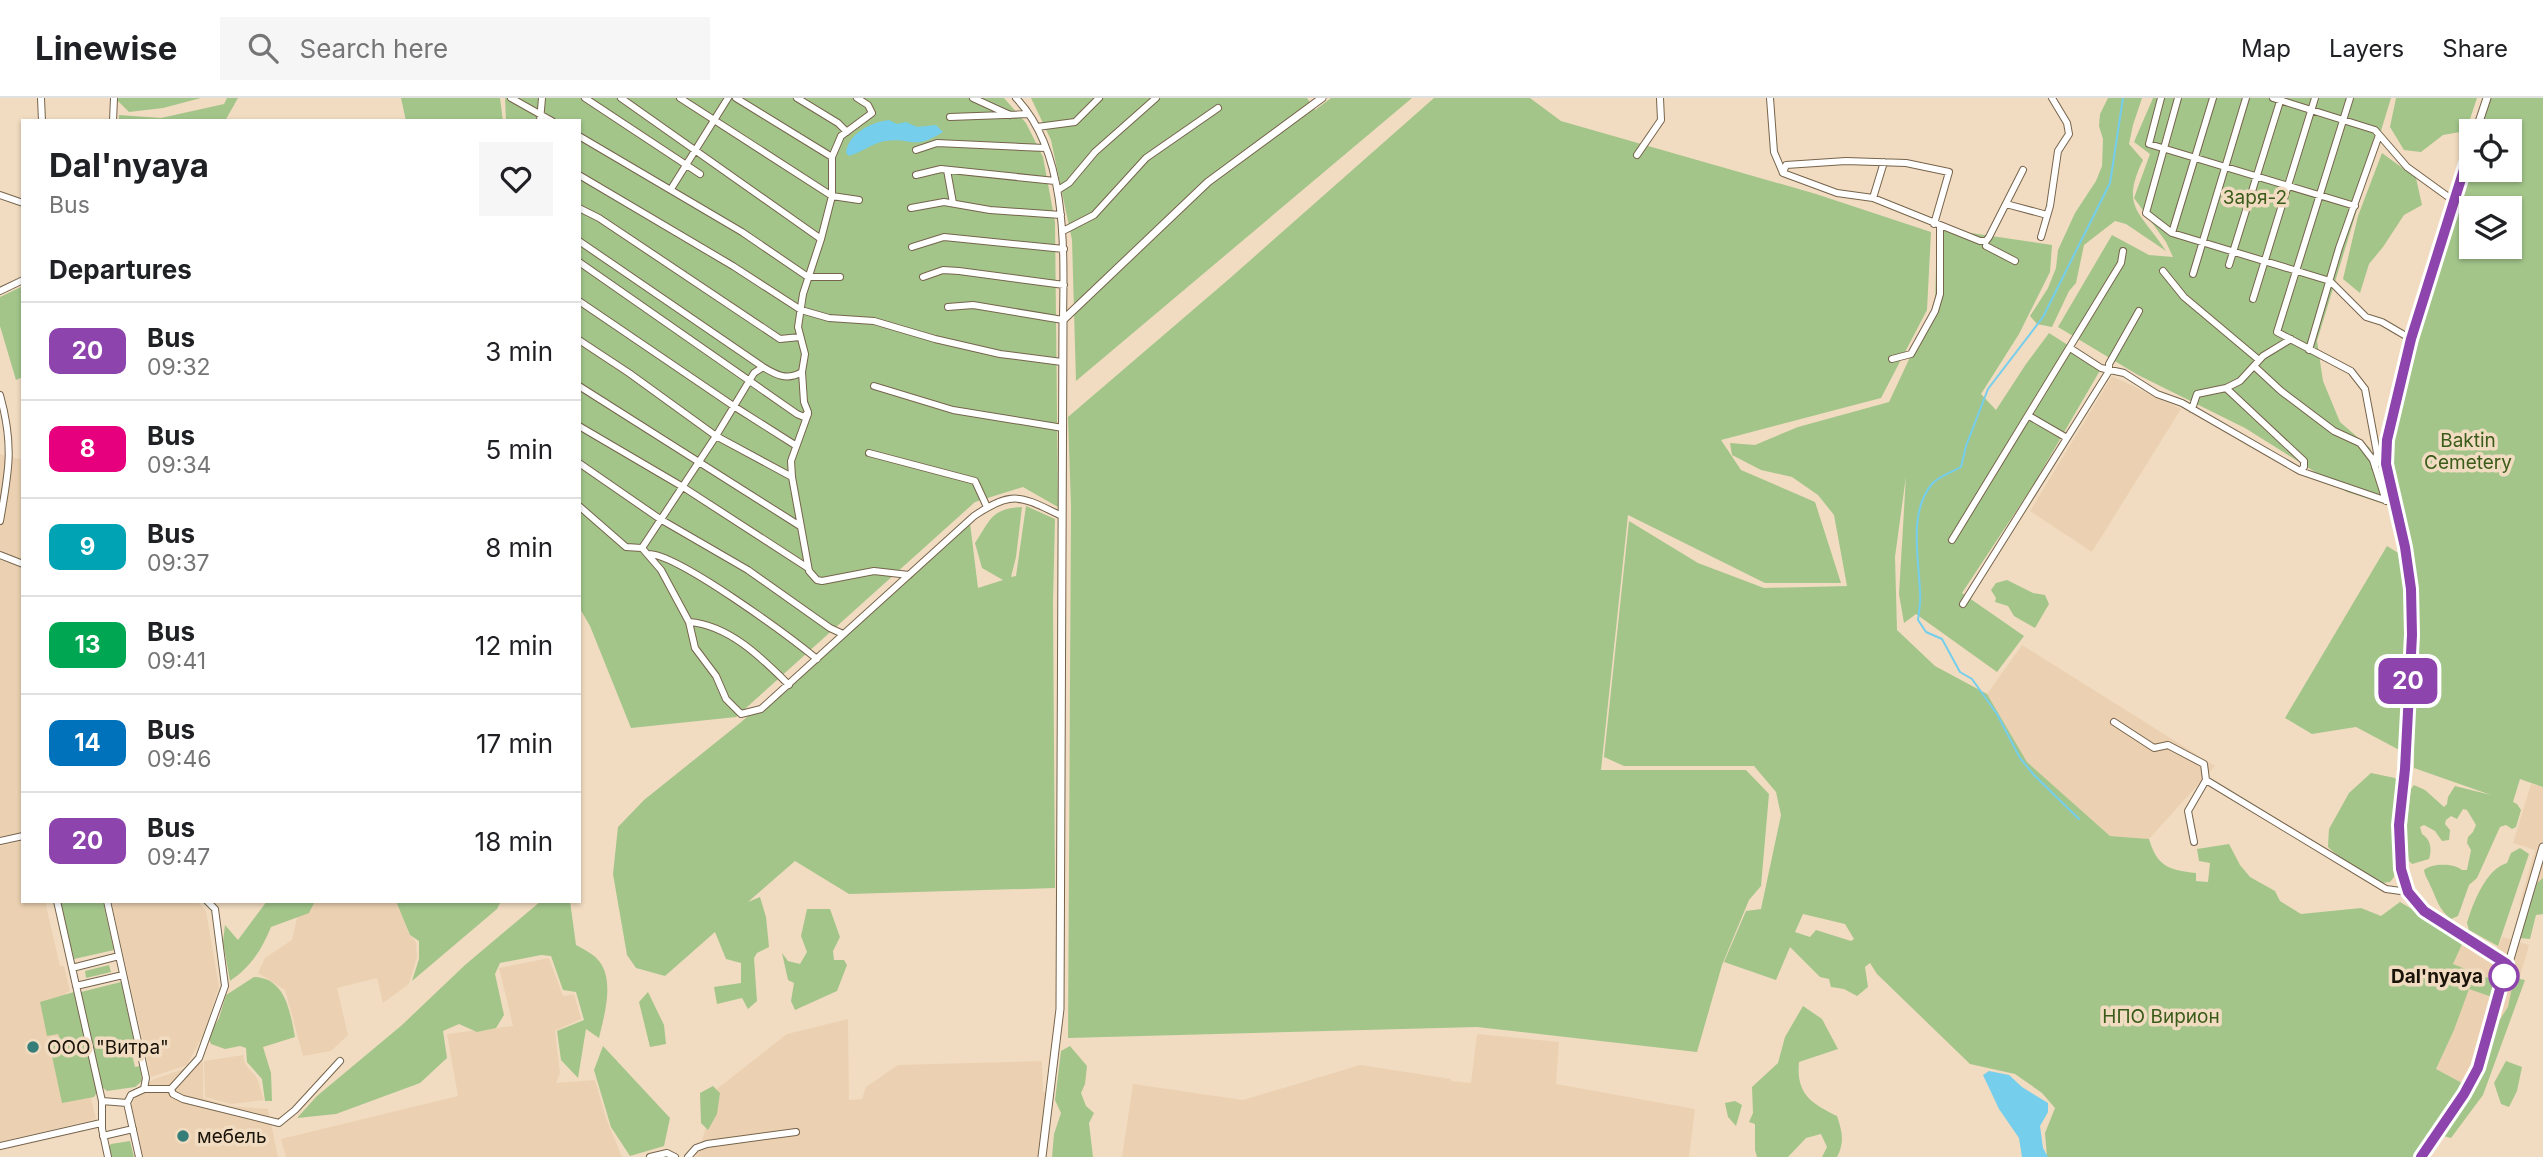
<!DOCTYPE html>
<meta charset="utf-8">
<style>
:root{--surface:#fff;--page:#f6f6f6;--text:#202124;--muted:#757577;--line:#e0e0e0}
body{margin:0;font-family:Inter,sans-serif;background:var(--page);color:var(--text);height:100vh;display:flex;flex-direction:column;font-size:26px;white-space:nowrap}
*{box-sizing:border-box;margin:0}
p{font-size:23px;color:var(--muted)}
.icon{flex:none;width:38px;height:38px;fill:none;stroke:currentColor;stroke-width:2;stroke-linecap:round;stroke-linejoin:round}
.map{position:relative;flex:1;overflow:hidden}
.sheet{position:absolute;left:21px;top:21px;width:560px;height:784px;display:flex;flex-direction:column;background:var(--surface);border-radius:0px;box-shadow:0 2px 5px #0004}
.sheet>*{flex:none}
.badge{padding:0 14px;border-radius:10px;font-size:24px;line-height:46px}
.tools{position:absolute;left:2459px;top:21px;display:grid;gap:14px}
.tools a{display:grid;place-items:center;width:63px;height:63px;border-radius:0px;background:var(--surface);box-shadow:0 2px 5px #0004;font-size:35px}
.map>.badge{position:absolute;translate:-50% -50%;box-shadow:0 0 0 4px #fff}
h2{padding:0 28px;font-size:26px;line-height:63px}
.round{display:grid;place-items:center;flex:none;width:74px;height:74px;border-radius:0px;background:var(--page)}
.summary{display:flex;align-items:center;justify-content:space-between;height:119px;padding:0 28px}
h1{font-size:33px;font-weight:700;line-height:52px}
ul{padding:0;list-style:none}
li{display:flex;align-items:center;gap:21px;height:98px;padding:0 28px;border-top:2px solid var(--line)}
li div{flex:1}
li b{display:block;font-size:26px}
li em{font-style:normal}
li .badge{min-width:77px;font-weight:700;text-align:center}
header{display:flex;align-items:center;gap:42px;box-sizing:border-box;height:98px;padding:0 35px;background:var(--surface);border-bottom:2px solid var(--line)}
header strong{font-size:33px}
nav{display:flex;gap:38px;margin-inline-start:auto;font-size:24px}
.search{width:490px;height:63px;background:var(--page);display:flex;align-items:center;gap:18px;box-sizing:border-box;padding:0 24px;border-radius:0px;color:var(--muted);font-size:26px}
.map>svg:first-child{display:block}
.built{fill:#ebd1b1}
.green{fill:#a3c58a;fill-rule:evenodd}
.water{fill:#74ceec}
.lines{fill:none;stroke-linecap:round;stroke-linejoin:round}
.stream{stroke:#74ceec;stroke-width:2}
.minor-casing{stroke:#76644c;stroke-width:8}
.tertiary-casing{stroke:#76644c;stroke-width:9}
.minor{stroke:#fff;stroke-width:6}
.tertiary{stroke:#fff;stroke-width:7}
.line-casing{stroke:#fff;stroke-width:16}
.line{stroke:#8e44ad;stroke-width:10}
.stop-dot{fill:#fff;stroke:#8e44ad;stroke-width:3.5}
.poi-dot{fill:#357d78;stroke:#f1dcc1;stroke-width:2.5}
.labels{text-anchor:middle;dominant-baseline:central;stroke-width:7;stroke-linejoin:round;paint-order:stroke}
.park-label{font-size:19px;fill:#3a5b19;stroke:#f1dcc1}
.stop-label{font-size:19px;font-weight:bold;fill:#1a1309;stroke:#f1dcc1;text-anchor:end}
.poi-label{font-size:19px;fill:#1a1309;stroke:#f1dcc1;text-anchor:start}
</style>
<header>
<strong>Linewise</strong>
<div class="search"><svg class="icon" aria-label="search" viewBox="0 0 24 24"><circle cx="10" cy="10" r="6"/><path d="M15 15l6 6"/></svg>Search here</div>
<nav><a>Map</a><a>Layers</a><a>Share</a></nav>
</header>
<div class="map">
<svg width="2543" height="1059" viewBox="0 0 2543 1059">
<rect width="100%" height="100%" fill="#f1dcc1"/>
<path class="built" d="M 2112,278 L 2181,311 L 2092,454 L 2030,413 Z
M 0,356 L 23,362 L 23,734 L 0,739 Z
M 2022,547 L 2215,668 L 2149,741 L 2110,738 L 2027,664 L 1987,596 Z
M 2531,686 L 2543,689 L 2543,814 L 2519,807 L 2535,752 L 2513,745 Z
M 23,743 L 23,803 L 45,803 L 60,868 L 64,868 L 70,893 L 66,895 L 96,1021 L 0,1044 L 0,748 Z
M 111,803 L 197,803 L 206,813 L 219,889 L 203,937 L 187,967 L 151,979 Z
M 306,803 L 398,803 L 409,836 L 416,844 L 417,859 L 409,886 L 383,905 L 377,880 L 337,890 L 348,937 L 331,953 L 303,958 L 285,892 L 258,875 L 265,860 L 292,842 L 299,811 Z
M 2503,839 L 2529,847 L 2508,920 L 2490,916 L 2482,946 L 2462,985 L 2436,971 L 2454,932 L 2469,890 L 2492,899 L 2496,884 L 2453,866 L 2464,842 L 2492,858 Z
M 549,860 L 563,898 L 574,896 L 581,921 L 555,933 L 560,975 L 556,985 L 595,982 L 606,1020 L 622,1059 L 286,1059 L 281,1041 L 458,998 L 447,936 L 513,928 L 499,870 Z
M 848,921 L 849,1002 L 862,1001 L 866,989 L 898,967 L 1042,963 L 1043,994 L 1046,994 L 1039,1059 L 695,1059 L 699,1052 L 718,990 L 787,936 Z
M 1477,936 L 1559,944 L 1556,986 L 1695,1011 L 1689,1059 L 1122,1059 L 1133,986 L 1243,1002 L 1360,967 L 1451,981 L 1451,983 L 1471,985 Z
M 243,957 L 245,966 L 257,980 L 264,1002 L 231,1006 L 205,999 L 204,963 Z
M 203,964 L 203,1000 L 230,1008 L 268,1011 L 278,1059 L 143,1059 L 130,1009 L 136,998 L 152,982 Z"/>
<path class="green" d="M 115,0 L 201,0 L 163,10 L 129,14 Z
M 227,0 L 238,0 L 225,23 L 119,23 L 119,17 L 161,20 L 224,6 Z
M 401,0 L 500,0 L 503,23 L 406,23 Z
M 505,0 L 1004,0 L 1026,25 L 1043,59 L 1055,124 L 1058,409 L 1023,389 L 975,404 L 736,619 L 631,630 L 590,528 L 579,509 L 579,23 L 506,23 Z
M 1031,0 L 1307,0 L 1315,12 L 1331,0 L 1412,0 L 1076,283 L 1072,142 L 1051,42 Z
M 1434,0 L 1530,0 L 1561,23 L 1816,96 L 1931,134 L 1927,212 L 1881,300 L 1721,342 L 1741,372 L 1815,404 L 1841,485 L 1765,485 L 1628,417 L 1601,672 L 1746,672 L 1769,696 L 1761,788 L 1749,802 L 1722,867 L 1697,954 L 1477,929 L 1068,940 L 1071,408 L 1068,319 L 1229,181 Z
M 2108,0 L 2142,0 L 2133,27 L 2129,46 L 2143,62 C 2120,110 2140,113 2166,153 L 2126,126 L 2115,123 L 2084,147 L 2076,185 L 2069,193 L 2052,229 L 2037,226 L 2030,218 L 2048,190 L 2056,170 L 2058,152 L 2075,115 L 2096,83 L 2102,68 L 2103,41 L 2099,28 L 2100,16 Z
M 2153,0 L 2391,0 L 2317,243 L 2323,283 L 2340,324 L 2370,350 L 2388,407 L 2347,394 L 2245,330 L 2138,277 L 2058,229 L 2112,137 L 2149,157 L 2173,159 L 2166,144 L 2134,100 L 2150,56 L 2134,44 Z
M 2396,0 L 2477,0 L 2468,27 L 2460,34 L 2443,37 L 2421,54 L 2404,52 L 2390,29 Z
M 2491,0 L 2543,0 L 2543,689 L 2520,681 L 2513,704 L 2517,706 L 2521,712 L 2516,729 L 2512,731 L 2506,727 L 2500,729 L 2477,780 L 2469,787 L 2458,818 L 2451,821 C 2438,811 2437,801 2430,787 C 2428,781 2425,779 2424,772 C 2432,765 2454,765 2462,772 L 2467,772 L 2471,752 L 2467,745 L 2468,739 L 2473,734 L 2476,727 L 2467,712 L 2463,711 L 2457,721 L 2451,718 L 2446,722 L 2445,726 L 2450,732 L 2449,742 L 2442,743 L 2435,733 L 2424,727 L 2420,729 L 2422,736 C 2431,742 2432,751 2429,761 L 2412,766 L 2409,763 C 2404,740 2408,715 2411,691 L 2414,687 L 2425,692 L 2444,709 L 2447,706 L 2448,699 L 2455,688 L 2491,697 L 2414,670 L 2415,474 L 2390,353 L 2437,172 L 2471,66 L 2471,72 L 2510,72 L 2510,33 L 2481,33 ZM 2471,110 L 2510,110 L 2510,149 L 2471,149 Z
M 2382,55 L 2416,80 L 2422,107 L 2404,117 L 2383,149 L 2369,166 L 2360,195 L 2343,181 L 2358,118 Z
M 1937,130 L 2052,147 L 2050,174 L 2019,236 L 1981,296 L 1996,312 L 2026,266 L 2049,235 L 2102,269 L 2034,386 L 1962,495 L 2024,538 L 1997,574 L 1916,516 L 1904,525 L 1899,496 L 1906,378 L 1895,459 L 1897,532 L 1935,568 L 1987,596 L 2027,664 L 2110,738 L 2149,741 C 2157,768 2168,772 2196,775 L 2196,783 L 2208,784 L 2210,765 L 2199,763 L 2197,751 L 2229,746 L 2240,767 L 2250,779 L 2275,793 L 2280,803 L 2301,816 L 2361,810 L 2381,818 L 2400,804 L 2464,842 L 2453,866 L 2496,883 L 2492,899 L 2469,891 L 2454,932 L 2436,971 L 2462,985 L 2415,1059 L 2047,1059 L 2045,1035 L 2055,1010 L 2042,995 L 2015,976 L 1970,966 L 1877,876 L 1870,865 L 1865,869 L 1868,889 L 1857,898 L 1844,891 L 1831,889 L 1829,881 L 1820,879 L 1790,849 L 1776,882 L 1724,864 L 1746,813 L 1761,811 L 1781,717 L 1776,694 L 1754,668 L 1624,668 L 1604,659 L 1629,423 L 1698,465 L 1764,490 L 1847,488 L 1834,417 L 1818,397 L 1792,379 L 1761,372 L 1732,357 L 1730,345 L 1755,347 L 1798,329 L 1889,304 L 1935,206 ZM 1803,816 L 1845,826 L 1854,841 L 1851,843 L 1816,832 L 1810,839 L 1795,834 Z
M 23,188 L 23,279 L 16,282 L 0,228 L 0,199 Z
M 1026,408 L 1055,421 L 1053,504 L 1055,790 L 849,796 L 795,763 L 748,804 L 760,799 L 766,819 L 769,849 L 757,855 L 754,860 L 757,903 L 748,911 L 742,900 L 717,906 L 714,889 L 741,885 L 741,865 L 726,861 L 715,834 L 665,878 L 636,870 L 627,857 L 613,776 L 618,729 L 644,702 L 740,625 L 970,425 L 978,490 L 1003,482 L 982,470 L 975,445 C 991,421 991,411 1022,409 L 1016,459 L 1011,479 L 1016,478 Z
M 2387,448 L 2400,456 L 2406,496 L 2405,655 L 2356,629 L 2312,636 L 2285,620 Z
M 2007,482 L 2033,495 L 2045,497 L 2049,506 L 2035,530 L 2014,518 L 2008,508 L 1995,504 L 1996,500 L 1991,492 L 1996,485 Z
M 2371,675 L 2395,680 L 2398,685 L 2393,729 L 2394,779 L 2390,784 L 2382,785 L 2339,759 L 2328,749 L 2329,731 L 2349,695 Z
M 2520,750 L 2529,756 L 2498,848 L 2469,832 L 2467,825 C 2473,805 2486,771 2507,765 L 2511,755 Z
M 2543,780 L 2543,816 L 2536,817 L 2530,841 L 2519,840 L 2537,785 Z
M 60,803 L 103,803 L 114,852 L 74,861 Z
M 267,803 L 315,803 L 309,815 L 271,829 C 262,851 251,869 230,883 L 223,844 L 225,827 L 238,842 Z
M 396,803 L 501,803 L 497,811 L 412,883 L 419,861 L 419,843 L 410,837 Z
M 541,803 L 570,803 L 576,847 C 583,851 594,856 599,863 C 615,883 604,918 599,940 L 586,931 L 578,980 L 561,962 L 557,933 L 584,922 L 576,894 L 563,892 L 551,858 L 541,857 L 500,865 L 495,876 L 504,917 L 496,930 L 477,934 L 459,926 L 443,933 L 447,960 L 420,985 L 336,1016 L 297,1020 L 317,998 L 402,927 L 465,867 Z
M 807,811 L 830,811 L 840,839 L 833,853 L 834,862 L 844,862 L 847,867 L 837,893 L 795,912 L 791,903 L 794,885 L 788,882 L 782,855 L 788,863 L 800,866 L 807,854 L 801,838 Z
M 109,867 L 111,874 L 86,880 L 85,873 Z
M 254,879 C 286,880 290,914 295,939 L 263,949 L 271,975 L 272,1003 L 265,1003 L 262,981 L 247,964 L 246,950 L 240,948 L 225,951 L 211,946 L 208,939 L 219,920 L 226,897 Z
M 2514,880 L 2525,882 L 2483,997 L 2451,1040 L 2440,1037 L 2475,986 L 2487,962 L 2497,926 L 2508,909 Z
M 121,884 L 136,951 L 131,952 L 135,969 L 140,968 L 142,983 L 135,989 L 107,993 L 102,989 L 81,894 Z
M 74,894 L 98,993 L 94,999 L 62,1005 L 49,944 L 60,941 L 58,936 L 47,938 L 40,904 Z
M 648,894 L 664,927 L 666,946 L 650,949 L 639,904 Z
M 1803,908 L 1822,921 L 1838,951 L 1799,964 C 1796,996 1811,1005 1837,1018 C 1842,1033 1845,1044 1837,1059 L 1822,1059 L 1827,1049 L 1821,1036 L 1806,1040 L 1788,1059 L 1757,1059 L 1755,1052 L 1755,1026 L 1749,1024 L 1753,1015 L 1752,989 L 1778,965 L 1785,939 Z
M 603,948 L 670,1020 L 664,1048 L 630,1058 L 611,1029 L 594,972 Z
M 1070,948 L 1087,968 L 1085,986 L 1081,995 L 1086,1008 L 1094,1015 L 1089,1025 L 1093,1059 L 1052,1059 L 1054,1036 L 1061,1015 L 1055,1002 L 1061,953 Z
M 2506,963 L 2522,969 L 2517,993 L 2509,1009 L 2501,1006 L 2494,985 Z
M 713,988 L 720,995 L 717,1016 L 708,1032 L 701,1025 L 700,995 Z
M 1735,1003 L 1742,1007 L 1736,1028 L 1728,1019 L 1725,1005 Z
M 130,1043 L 134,1059 L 111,1059 L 109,1049 L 111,1046 Z"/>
<path class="water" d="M 889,22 L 897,26 L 906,24 L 917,29 L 936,27 L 943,34 C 913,53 913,39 885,43 C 871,46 862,54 849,58 L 846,55 C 848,35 872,24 889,22 Z
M 1989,973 L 2009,977 L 2022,989 L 2048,1005 L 2048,1014 L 2040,1028 L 2043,1050 L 2048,1059 L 2022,1059 L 2019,1040 L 1999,1011 L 1983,977 Z"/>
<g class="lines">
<path class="stream" d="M 2079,721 L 2034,677 L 2020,660 L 1997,616 L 1972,581 L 1960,574 L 1942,541 L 1926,534 L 1918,522 C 1919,513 1921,503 1920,494 C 1919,461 1908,414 1932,386 C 1939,378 1952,374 1961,369 L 1966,348 L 1988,291 L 2043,219 L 2110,85 L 2123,0"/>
<g class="minor-casing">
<path id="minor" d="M 41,0 L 42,23
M 511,0 L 552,23
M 585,0 L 700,76
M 621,0 L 821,141
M 680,0 L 832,98 L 859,102
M 736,0 L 832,59
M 797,0 L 838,25 L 847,34
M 973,0 L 1010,17
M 1770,0 L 1774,54 L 1783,75 L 1837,95 L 1873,100 L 1980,143 L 1986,143 L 1989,139 L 2023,72
M 2161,0 L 2149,46 L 2355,108
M 2178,0 L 2146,115 L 2172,135 L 2330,183 L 2366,219 L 2382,224 L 2411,241
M 2273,0 L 2375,32 L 2407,69 L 2454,103
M 2350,0 L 2277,234 L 2351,273 L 2365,291 L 2377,355 L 2375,369
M 950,19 L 1028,16
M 113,23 L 114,0
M 540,23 L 542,0
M 1037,29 L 1075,24 L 1099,0
M 579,38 L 742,134 L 808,179 L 840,179
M 916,52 L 937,45 L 1045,50
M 1637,57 L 1661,22 L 1660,0
M 947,72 L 953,105
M 1783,75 L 1786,67 L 1846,63 L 1906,65 L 1949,74 L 1934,126
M 579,77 L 733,168 L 801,212 L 829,220 L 874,223 L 935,241 L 1000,256 L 1062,264
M 916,77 L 941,71 L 1055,83
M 671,91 L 728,0
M 1058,92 L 1069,85 L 1095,54 L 1156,0
M 0,97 L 23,105
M 1873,100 L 1884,64
M 2006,106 L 2047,117
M 579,110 L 599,120 L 780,241 L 800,239
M 911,110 L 944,104 L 990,112 L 1061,117
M 1063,133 L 1094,117 L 1146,60 L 1218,10
M 2172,135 L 2213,0
M 2041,139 L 2050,108 L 2058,53 L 2069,36 L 2067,25 L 2052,0
M 579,143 L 763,269
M 1986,148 L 2015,163
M 912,149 L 944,139 L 1064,151
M 579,164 L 797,316 L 804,319 L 808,314 L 804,304 L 802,274
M 2229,167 L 2281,0
M 2163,173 L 2184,199 L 2259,262
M 2193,176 L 2246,0
M 923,179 L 943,172 L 959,173 L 1064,187
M 0,193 L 23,182
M 2253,201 L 2315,0
M 579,203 L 735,309 L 795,347
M 948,209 L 973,207 L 1063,222 C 1064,153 1068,54 1016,0
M 579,242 L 629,275 L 716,338 L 792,379
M 2070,250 L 2101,270 L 2124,275 L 2157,296 L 2182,305 L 2300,373 L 2396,406
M 2309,252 L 2339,150 L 2379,37
M 1892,261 L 1911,256 L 1935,213 L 1940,196 L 1940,128
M 2254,268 L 2281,293 L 2334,333 L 2360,345 L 2373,362 L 2386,403
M 579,288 L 800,428
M 874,288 L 953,312 L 1063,330
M 2226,290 L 2304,363 L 2304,369 L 2300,373
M 0,297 C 14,347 9,373 0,423
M 2192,311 L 2197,296 L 2226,290 L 2240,283 L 2263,258 L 2291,241
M 808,316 L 791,363 L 792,379 L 809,473 L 817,482 L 822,483 L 874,473 L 909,477
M 2029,318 L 2067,340
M 579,328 L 683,389 L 808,470
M 869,355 L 975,383 L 987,409
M 579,365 L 660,421 L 748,472 L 830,530 L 843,536
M 579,408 L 626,449 L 642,450 L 661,472 L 689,524 L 695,550 L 716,578 L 726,601 L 741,616 L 761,611 L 974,418 C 1014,391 1022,399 1062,418
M 1952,442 L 2121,165 L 2123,153
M 642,450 L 716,338 L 754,275 L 763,269 C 776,277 787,283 802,274 L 805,256 L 798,229 L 803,196 L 821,141 L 832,98 L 832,59 L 841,38 L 872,15 L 868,7 L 857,0
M 648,456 C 677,455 790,539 817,561
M 0,457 L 23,466
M 1963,506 L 2109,273 L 2109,266 L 2139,213
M 689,524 C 729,527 762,560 789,587
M 2114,624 L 2154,650 L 2168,647 L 2204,666 L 2206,682 L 2188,713 L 2194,744
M 2206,682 L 2386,791 L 2408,794
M 0,743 L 23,738
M 57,803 L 102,1003 L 102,1031 L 108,1059
M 107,803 L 146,980 L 144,991 L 131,997 L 127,1005 L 139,1059
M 72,870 L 119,858
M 76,888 L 123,877
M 144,991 L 171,991 L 173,996 L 183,1001 L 279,1025 L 295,1012 L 340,963
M 171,991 L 199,960 L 225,888 L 215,811 L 207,803
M 102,1003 L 127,1005
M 103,1038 L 133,1031
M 0,1048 L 101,1025
M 650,1059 L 667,1055 L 675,1059
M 688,1059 L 696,1050 L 707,1046 L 796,1034"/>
</g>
<g class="tertiary-casing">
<path id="tertiary" d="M 2476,33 L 2487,0
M 2471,49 L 2411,241 L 2387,342 L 2386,366 L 2405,449 L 2411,491 L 2411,537 L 2405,671 L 2399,727 L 2401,771 L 2408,794 L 2424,813 L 2507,866
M 1042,1059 L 1060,911 L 1063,222 L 1208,84 L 1322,0
M 2421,1059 L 2464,996 L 2478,970 L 2543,749"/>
</g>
<use href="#minor" class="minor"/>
<use href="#tertiary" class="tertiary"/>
</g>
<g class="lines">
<g class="line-casing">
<path id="line" d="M 2421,1059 L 2464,996 L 2478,970 L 2507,866 L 2424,813 L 2408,794 L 2401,771 L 2399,727 L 2405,671 L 2412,537 L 2411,491 L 2405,449 L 2386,366 L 2387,342 L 2411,241 L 2471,49"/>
</g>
<use href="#line" class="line"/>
</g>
<circle class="stop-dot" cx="2504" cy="878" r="14"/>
<g class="poi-dot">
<circle cx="33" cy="949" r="7"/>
<circle cx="183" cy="1038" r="7"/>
</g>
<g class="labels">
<g class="park-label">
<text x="2255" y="99">Заря-2</text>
<text x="2468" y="342">Baktin<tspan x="2468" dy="22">Cemetery</tspan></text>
<text x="2161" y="918">НПО Вирион</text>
</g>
<g class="stop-label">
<text x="2483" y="878">Dal'nyaya</text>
</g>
<g class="poi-label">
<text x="47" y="949">ООО "Витра"</text>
<text x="197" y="1038">мебель</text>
</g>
</g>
</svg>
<div class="tools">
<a><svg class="icon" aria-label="locate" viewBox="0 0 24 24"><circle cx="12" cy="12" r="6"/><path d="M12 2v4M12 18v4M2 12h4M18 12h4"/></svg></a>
<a><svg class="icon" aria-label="layers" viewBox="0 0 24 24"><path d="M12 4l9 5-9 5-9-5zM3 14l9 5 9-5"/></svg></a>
</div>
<b class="badge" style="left:2408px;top:583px;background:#8e44ad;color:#fff">20</b>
<section class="sheet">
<div class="summary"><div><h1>Dal'nyaya</h1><p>Bus</p></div><a class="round"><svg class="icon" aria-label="heart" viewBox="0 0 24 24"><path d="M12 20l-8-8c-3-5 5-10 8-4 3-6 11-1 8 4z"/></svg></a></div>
<h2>Departures</h2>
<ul>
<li><span class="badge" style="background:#8e44ad;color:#fff">20</span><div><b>Bus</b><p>09:32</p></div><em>3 min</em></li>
<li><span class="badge" style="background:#e6007e;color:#fff">8</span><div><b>Bus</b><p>09:34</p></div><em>5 min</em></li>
<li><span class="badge" style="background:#00a3b4;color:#fff">9</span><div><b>Bus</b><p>09:37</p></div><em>8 min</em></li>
<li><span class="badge" style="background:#00a651;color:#fff">13</span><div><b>Bus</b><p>09:41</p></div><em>12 min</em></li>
<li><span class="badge" style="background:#0072bc;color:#fff">14</span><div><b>Bus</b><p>09:46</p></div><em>17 min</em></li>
<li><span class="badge" style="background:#8e44ad;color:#fff">20</span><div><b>Bus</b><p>09:47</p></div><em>18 min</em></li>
</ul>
</section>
</div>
